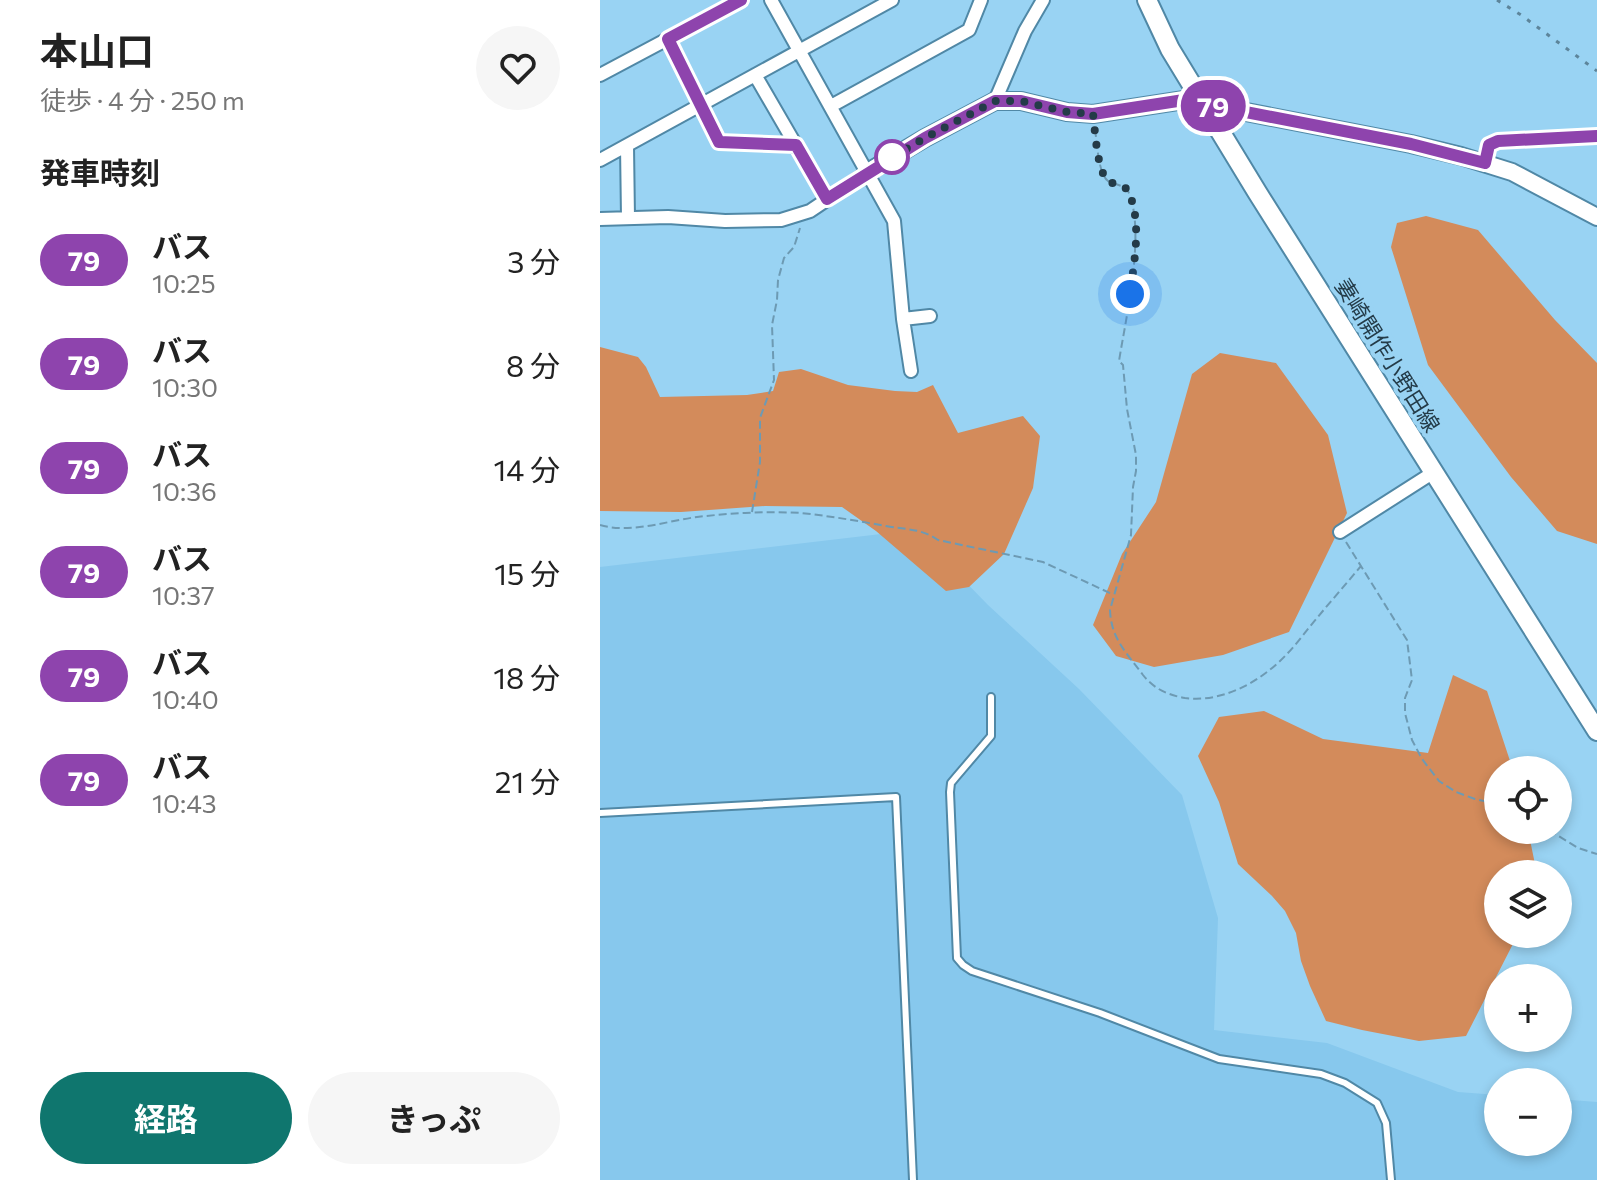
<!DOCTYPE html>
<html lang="ja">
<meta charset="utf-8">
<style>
:root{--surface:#fff;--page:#f6f6f6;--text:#222;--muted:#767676;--accent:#0f766e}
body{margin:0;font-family:Commissioner,"Noto Sans JP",sans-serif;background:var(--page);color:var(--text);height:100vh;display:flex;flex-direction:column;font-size:30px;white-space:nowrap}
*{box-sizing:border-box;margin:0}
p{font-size:26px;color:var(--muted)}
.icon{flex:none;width:44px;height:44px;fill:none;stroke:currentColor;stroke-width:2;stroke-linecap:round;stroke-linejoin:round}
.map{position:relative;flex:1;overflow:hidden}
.panel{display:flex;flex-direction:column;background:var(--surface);width:600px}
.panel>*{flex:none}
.badge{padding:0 16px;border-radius:26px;font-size:28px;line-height:52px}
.fabs{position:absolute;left:884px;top:756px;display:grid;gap:16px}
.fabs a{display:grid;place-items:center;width:88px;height:88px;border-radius:50%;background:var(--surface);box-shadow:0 4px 12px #0003;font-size:40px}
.you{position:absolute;width:40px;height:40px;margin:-20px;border:6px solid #fff;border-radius:50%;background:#1a73e8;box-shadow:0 0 0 12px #1a73e833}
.map>.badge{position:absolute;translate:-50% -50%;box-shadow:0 0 0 4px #fff}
h2{padding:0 40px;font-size:30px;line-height:72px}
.round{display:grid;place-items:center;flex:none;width:84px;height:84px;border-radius:42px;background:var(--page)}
.overview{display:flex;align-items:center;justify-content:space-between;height:136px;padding:0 40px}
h1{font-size:38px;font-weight:700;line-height:60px}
.button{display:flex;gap:16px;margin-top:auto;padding:16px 40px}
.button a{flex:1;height:92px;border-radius:48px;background:var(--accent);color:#fff;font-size:32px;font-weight:700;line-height:92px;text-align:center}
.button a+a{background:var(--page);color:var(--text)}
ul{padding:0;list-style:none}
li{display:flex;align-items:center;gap:24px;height:104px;padding:0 40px}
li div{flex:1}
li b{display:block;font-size:30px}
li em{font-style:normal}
li .badge{min-width:88px;font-weight:700;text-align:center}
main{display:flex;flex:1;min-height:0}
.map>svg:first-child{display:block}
.built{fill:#87c8ed}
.green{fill:#d38b5b}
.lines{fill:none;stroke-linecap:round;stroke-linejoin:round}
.service-casing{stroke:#5088a6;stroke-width:10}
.minor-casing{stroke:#5088a6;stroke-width:16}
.tertiary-casing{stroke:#5088a6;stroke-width:20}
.secondary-casing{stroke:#5088a6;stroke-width:22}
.path{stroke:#6d9ab3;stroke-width:2;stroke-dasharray:8 4;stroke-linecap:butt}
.service{stroke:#fff;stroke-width:6}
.minor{stroke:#fff;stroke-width:12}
.tertiary{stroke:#fff;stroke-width:16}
.secondary{stroke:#fff;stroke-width:18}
.rail{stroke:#5d859b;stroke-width:3;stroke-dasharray:4 8;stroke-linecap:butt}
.line-casing{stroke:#fff;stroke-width:18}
.line{stroke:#8e44ad;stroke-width:12}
.walk{stroke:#243b48;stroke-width:8;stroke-dasharray:0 14.4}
.stop-dot{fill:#fff;stroke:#8e44ad;stroke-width:4}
.labels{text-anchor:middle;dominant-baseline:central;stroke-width:8;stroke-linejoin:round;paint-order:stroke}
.street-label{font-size:22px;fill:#243b48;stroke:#99d3f3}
</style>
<main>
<section class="panel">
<div class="overview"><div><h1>本山口</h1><p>徒歩 · 4 分 · 250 m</p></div><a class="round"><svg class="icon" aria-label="heart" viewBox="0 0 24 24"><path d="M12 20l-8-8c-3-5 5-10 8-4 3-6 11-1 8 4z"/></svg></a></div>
<h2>発車時刻</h2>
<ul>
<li><span class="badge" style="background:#8e44ad;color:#fff">79</span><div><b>バス</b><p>10:25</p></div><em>3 分</em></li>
<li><span class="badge" style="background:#8e44ad;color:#fff">79</span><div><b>バス</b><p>10:30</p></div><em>8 分</em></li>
<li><span class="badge" style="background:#8e44ad;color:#fff">79</span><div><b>バス</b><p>10:36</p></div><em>14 分</em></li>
<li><span class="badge" style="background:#8e44ad;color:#fff">79</span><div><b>バス</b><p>10:37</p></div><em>15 分</em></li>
<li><span class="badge" style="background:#8e44ad;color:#fff">79</span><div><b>バス</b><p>10:40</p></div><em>18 分</em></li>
<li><span class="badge" style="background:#8e44ad;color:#fff">79</span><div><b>バス</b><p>10:43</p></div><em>21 分</em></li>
</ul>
<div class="button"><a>経路</a><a>きっぷ</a></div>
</section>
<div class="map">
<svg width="997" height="1180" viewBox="0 0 997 1180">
<rect width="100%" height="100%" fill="#99d3f3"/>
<path class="built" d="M 315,530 L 388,605 L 479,689 L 582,795 L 618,918 L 614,1030 L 727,1043 L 858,1092 L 898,1095 L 898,1142 L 958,1142 L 958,1099 L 997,1102 L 997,1180 L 0,1180 L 0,567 Z"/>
<path class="green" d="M 826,216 L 878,230 L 955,320 L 997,363 L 997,544 L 957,531 L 911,477 L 828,365 L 791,247 L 797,223 Z
M 0,347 L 38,357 L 46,367 L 60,397 L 147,395 L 173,391 L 179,372 L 201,369 L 248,385 L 295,391 L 317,392 L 333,385 L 358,433 L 423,416 L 440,436 L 433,488 L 404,554 L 369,587 L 346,591 L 276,531 L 242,507 L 165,506 L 81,512 L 0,511 Z
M 620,353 L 676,363 L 728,435 L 747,513 L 689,632 L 623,655 L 554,667 L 516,656 L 493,625 L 522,554 L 556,502 L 592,374 Z
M 853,675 L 887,691 L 913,770 L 898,770 L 898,830 L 928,830 L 937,874 L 898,874 L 898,934 L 918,934 L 866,1036 L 819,1041 L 762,1030 L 726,1021 L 710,986 L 701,961 L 696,933 L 685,911 L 672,896 L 638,864 L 619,802 L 598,756 L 619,717 L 664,711 L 723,739 L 828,753 Z"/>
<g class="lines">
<g class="service-casing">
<path id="service" d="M 391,697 L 391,736 L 356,777 L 351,783 L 350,792 L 357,958 L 363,965 L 372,971 L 500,1013 L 619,1059 L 721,1074 L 745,1083 L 777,1103 L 786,1123 L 791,1180
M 0,813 L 296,797 L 313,1180"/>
</g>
<g class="minor-casing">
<path id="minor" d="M 171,0 L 294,221 L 303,319 L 311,371
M 68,39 L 119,142 L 196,145
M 0,75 L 141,0
M 155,75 L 227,199
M 395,101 L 425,31 L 443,0
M 231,106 L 369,30 L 381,0
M 27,146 L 28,218
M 0,160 L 292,0
M 885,163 L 889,145 L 898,141 L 997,136
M 0,219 L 68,217 L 125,221 L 181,220 L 210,211 L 268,172
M 303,319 L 330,316
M 740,532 L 834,472"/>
</g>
<g class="tertiary-casing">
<path id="tertiary" d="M 268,172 L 325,138 L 395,101 L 421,101 L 467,112 L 493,114 L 584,100 L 811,144 L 861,156 L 912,172 L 997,217"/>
</g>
<g class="secondary-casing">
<path id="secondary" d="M 547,0 L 570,49 L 657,192 L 997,731"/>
</g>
<path class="path" d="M 495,129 C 497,141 498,174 508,181 C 514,184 521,185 527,189 C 547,227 526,317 519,361 L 523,365 L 527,409 L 536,455 L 536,471 L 533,487 L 531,535 L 510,610 C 511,639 527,653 543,675 C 554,689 568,695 585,698 C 622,703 660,682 685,656 C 696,645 706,631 717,618 C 731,601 746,584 761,566
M 152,512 L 160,462 L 160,418 L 174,380 L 172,325 L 177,300 L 178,280 L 184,258 L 194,247 L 200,228
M 0,525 C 31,534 66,521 97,517 C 131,513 167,511 201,513 C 230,516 258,521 286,526 C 307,530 320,528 338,540 L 443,562 L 512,594
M 746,542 L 807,640 L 812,680 L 805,698 L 805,713 L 812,740 L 822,759 L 839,781 L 856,792 L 875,799 L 898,804
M 949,830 L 978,848 L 997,854"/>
<use href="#service" class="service"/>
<use href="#minor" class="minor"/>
<use href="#tertiary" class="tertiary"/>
<use href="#secondary" class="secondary"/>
<path class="rail" d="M 897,0 L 921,15 L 997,71"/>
</g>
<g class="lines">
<g class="line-casing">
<path id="line" d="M 141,0 L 68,39 L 119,142 L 196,145 L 227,199 L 325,138 L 395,101 L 421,101 L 467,112 L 493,114 L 584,100 L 811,144 L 885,163 L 889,145 L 898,141 L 997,136"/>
</g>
<use href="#line" class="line"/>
<path class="walk" d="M 292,157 L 287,160 L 325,138 L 395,101 L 421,101 L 467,112 L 493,114 C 495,128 497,175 509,181 C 515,185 521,185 527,189 C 543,219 534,262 530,294"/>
</g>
<circle class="stop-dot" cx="292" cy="157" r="16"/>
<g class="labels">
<g class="street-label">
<text transform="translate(788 355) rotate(58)">妻崎開作小野田線</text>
</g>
</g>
</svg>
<div class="fabs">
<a><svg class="icon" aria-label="locate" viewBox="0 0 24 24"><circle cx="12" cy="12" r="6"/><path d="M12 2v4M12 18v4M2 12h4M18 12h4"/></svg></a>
<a><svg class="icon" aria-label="layers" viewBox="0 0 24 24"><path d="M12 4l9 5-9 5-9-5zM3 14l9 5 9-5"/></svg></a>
<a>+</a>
<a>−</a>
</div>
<div class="you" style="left:530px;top:294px"></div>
<b class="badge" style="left:613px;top:106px;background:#8e44ad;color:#fff">79</b>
</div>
</main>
